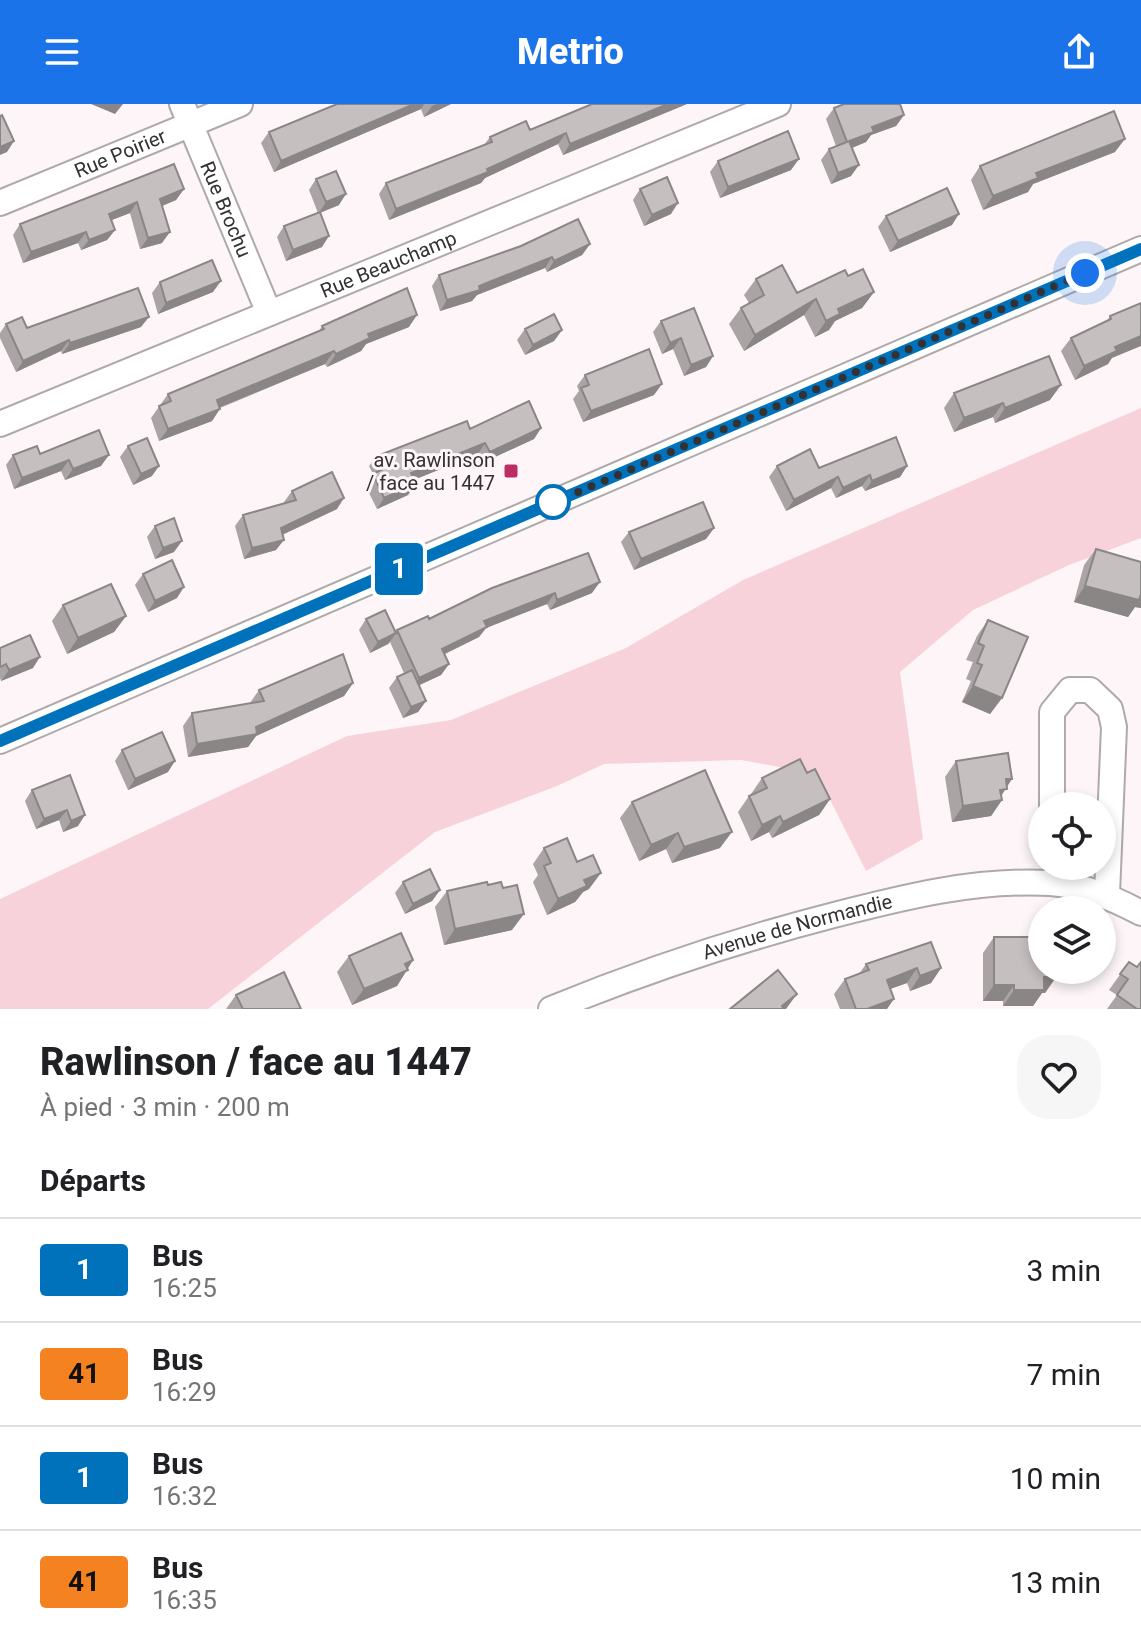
<!DOCTYPE html>
<html lang="fr">
<meta charset="utf-8">
<style>
:root{--surface:#fff;--page:#f6f6f6;--text:#202124;--muted:#757577;--line:#e0e0e0;--accent:#1a73e8}
body{margin:0;font-family:Roboto,sans-serif;background:var(--page);color:var(--text);height:100vh;display:flex;flex-direction:column;font-size:30px;white-space:nowrap}
*{box-sizing:border-box;margin:0}
p{font-size:26px;color:var(--muted)}
.icon{flex:none;width:44px;height:44px;fill:none;stroke:currentColor;stroke-width:2;stroke-linecap:round;stroke-linejoin:round}
.map{position:relative;height:905px;overflow:hidden}
.details{display:flex;flex-direction:column;background:var(--surface);flex:1}
.details>*{flex:none}
.badge{padding:0 16px;border-radius:6px;font-size:28px;line-height:52px}
.controls{position:absolute;left:1028px;top:688px;display:grid;gap:16px}
.controls a{display:grid;place-items:center;width:88px;height:88px;border-radius:50%;background:var(--surface);box-shadow:0 4px 12px #0003;font-size:40px}
.you{position:absolute;width:40px;height:40px;margin:-20px;border:6px solid #fff;border-radius:50%;background:#1a73e8;box-shadow:0 0 0 12px #1a73e833}
.map>.badge{position:absolute;translate:-50% -50%;box-shadow:0 0 0 4px #fff}
h2{padding:0 40px;font-size:30px;line-height:72px}
.round{display:grid;place-items:center;flex:none;width:84px;height:84px;border-radius:32px;background:var(--page)}
.summary{display:flex;align-items:center;justify-content:space-between;height:136px;padding:0 40px}
h1{font-size:38px;font-weight:800;line-height:60px}
ul{padding:0;list-style:none}
li{display:flex;align-items:center;gap:24px;height:104px;padding:0 40px;border-top:2px solid var(--line)}
li div{flex:1}
li b{display:block;font-size:30px}
li em{font-style:normal}
li .badge{min-width:88px;font-weight:700;text-align:center}
header{display:flex;justify-content:space-between;align-items:center;height:104px;padding:0 40px;background:var(--accent);color:#fff;font-size:36px;font-weight:800}
.map>svg:first-child{display:block}
.green{fill:#f8d2db}
.lines{fill:none;stroke-linecap:round;stroke-linejoin:round}
.minor-casing{stroke:#b0a9aa;stroke-width:28}
.minor{stroke:#fff;stroke-width:24}
.wall{fill:#aaa4a5}
.shaded-wall{fill:#8b8686}
.building{fill:#c6bfc0;stroke:#8b8686;stroke-width:2}
.line-casing{stroke:#fff;stroke-width:18}
.line{stroke:#0072bc;stroke-width:12}
.walk{stroke:#343132;stroke-width:8;stroke-dasharray:0 14.4}
.poi-dot{fill:#ba2e64;stroke:#fdf5f7;stroke-width:3}
.stop-dot{fill:#fff;stroke:#0072bc;stroke-width:4}
.labels{text-anchor:middle;dominant-baseline:central;stroke-width:6;stroke-linejoin:round;paint-order:stroke}
.street-label{font-size:20px;fill:#343132;stroke:#fdf5f7}
.poi-label{font-size:20px;fill:#343132;stroke:#fdf5f7;text-anchor:end}
</style>
<header><svg class="icon" aria-label="menu" viewBox="0 0 24 24"><path d="M4 6h16M4 12h16M4 18h16"/></svg>Metrio<svg class="icon" aria-label="share" viewBox="0 0 24 24"><path d="M12 15V3M7 8l5-5 5 5M5 13v7h14v-7"/></svg></header>
<div class="map">
<svg width="1141" height="905" viewBox="0 0 1141 905">
<rect width="100%" height="100%" fill="#fdf5f7"/>
<path class="green" d="M 1141,304 L 1141,434 L 1069,461 L 973,506 L 900,568 L 923,735 L 866,767 L 817,670 L 741,656 L 604,660 L 557,682 L 435,728 L 208,905 L 0,905 L 0,795 L 347,632 L 451,616 L 626,544 L 743,476 Z"/>
<g class="lines">
<g class="minor-casing">
<g id="minor">
<path id="s1" d="M 182,0 L 269,209"/>
<path id="s2" d="M 0,99 L 240,0"/>
<path id="s3" d="M 0,320 L 778,0"/>
<path d="M 0,637 L 1141,145"/>
<path d="M 1052,702 L 1052,608 L 1070,586 L 1090,586 L 1110,605 L 1114,623 L 1107,790"/>
<path id="s4" d="M 551,905 C 644,867 737,836 834,811 C 904,793 976,775 1050,779 C 1083,781 1113,794 1141,809"/>
</g>
</g>
<use href="#minor" class="minor"/>
</g>
<path class="wall" d="M 337,0 L 451,0 L 424,13 L 421,5 L 274,68 L 261,39 L 269,28 Z
M 687,0 L 563,51 L 558,40 L 485,74 L 481,79 L 389,116 L 379,90 L 386,79 L 484,41 L 490,33 Z
M 834,4 L 904,11 L 896,22 L 871,31 L 866,38 L 852,44 L 851,72 L 831,80 L 821,56 L 829,45 L 836,42 L 826,15 Z
M 1115,48 L 1033,80 L 1028,88 L 983,106 L 971,76 L 980,62 Z
M 718,57 L 791,66 L 720,94 L 710,68 Z
M 316,75 L 339,101 L 320,109 L 322,143 L 286,157 L 277,133 L 284,122 L 318,109 L 309,86 Z
M 184,85 L 176,96 L 162,102 L 162,139 L 140,145 L 130,109 L 112,116 L 115,126 L 107,136 L 81,146 L 78,139 L 23,159 L 13,131 L 20,120 Z
M 640,85 L 671,110 L 644,122 L 633,96 Z
M 886,112 L 952,121 L 890,148 L 878,123 Z
M 590,140 L 582,151 L 547,168 L 545,164 L 477,191 L 472,197 L 440,207 L 432,182 L 439,171 Z
M 848,172 L 874,188 L 862,204 L 835,217 L 829,226 L 815,233 L 804,211 L 744,247 L 729,220 L 741,204 L 749,199 L 744,191 L 756,175 L 797,189 Z
M 160,178 L 213,188 L 158,210 L 152,189 Z
M 1141,199 L 1108,260 L 1075,276 L 1061,247 L 1071,234 L 1107,217 L 1110,212 Z
M 661,217 L 713,252 L 706,263 L 684,272 L 673,245 L 662,250 L 653,228 Z
M 6,220 L 27,224 L 141,223 L 62,250 L 61,247 L 16,268 L 0,234 L 0,229 Z
M 322,222 L 409,223 L 366,240 L 361,247 L 327,263 L 325,260 L 220,304 L 212,317 L 159,337 L 151,314 L 168,290 L 319,227 Z
M 525,225 L 562,226 L 554,237 L 525,251 L 517,236 Z
M 585,271 L 654,291 L 583,318 L 573,295 L 579,287 L 577,282 Z
M 954,289 L 1050,296 L 995,319 L 993,313 L 954,328 L 944,304 Z
M 541,324 L 534,335 L 482,359 L 478,350 L 414,376 L 408,391 L 377,405 L 365,381 L 373,370 L 369,362 L 377,352 L 470,325 Z
M 128,342 L 152,372 L 133,381 L 120,353 Z
M 40,350 L 101,362 L 65,376 L 61,367 L 14,385 L 6,361 L 13,351 Z
M 777,362 L 819,364 L 907,362 L 900,373 L 865,387 L 862,382 L 836,394 L 831,384 L 786,407 L 769,373 Z
M 292,387 L 337,405 L 282,431 L 276,446 L 244,455 L 235,422 L 243,411 L 285,399 L 284,398 Z
M 155,422 L 174,448 L 155,455 L 147,433 Z
M 714,424 L 706,435 L 634,466 L 621,438 L 629,428 Z
M 1096,445 L 1141,458 L 1141,504 L 1135,503 L 1128,513 L 1074,498 L 1084,461 Z
M 143,470 L 177,494 L 148,508 L 135,481 Z
M 492,484 L 592,489 L 550,506 L 547,500 L 486,524 L 479,533 L 445,550 L 449,560 L 441,571 L 419,581 L 426,597 L 418,608 L 403,614 L 389,584 L 397,573 L 404,569 L 390,538 L 388,540 L 370,549 L 359,526 L 366,515 L 396,528 L 397,526 L 429,515 Z
M 63,501 L 126,512 L 114,528 L 67,550 L 52,517 Z
M 988,516 L 1002,594 L 990,610 L 962,598 L 971,577 L 966,575 L 973,558 L 966,556 L 977,532 Z
M 0,544 L 33,564 L 1,577 L 0,574 Z
M 353,579 L 344,592 L 256,632 L 248,643 L 188,653 L 183,622 L 192,609 L 250,599 L 259,586 Z
M 122,646 L 168,668 L 128,686 L 115,657 Z
M 956,657 L 1006,682 L 1001,692 L 1002,696 L 991,712 L 952,718 L 945,673 Z
M 807,669 L 830,695 L 819,711 L 772,734 L 769,728 L 751,737 L 738,708 L 749,692 L 752,691 L 751,690 L 762,674 Z
M 70,671 L 78,722 L 63,728 L 59,716 L 36,725 L 25,697 L 32,686 Z
M 632,698 L 720,744 L 672,759 L 666,745 L 639,757 L 620,714 Z
M 544,744 L 589,785 L 583,788 L 575,798 L 547,811 L 533,778 L 538,771 L 533,760 Z
M 403,778 L 440,786 L 432,797 L 405,810 L 395,789 Z
M 488,781 L 512,826 L 444,841 L 435,803 L 447,787 Z
M 994,833 L 1056,873 L 1045,889 L 1042,889 L 1033,902 L 1003,902 L 1003,897 L 983,897 L 983,849 Z
M 349,852 L 413,856 L 397,882 L 352,901 L 337,868 Z
M 1129,858 L 1141,905 L 1107,905 L 1117,891 L 1109,886 Z
M 866,860 L 941,864 L 931,879 L 910,887 L 907,879 L 890,885 L 887,905 L 840,905 L 834,890 L 845,875 L 859,870 Z
M 236,891 L 301,905 L 226,905 Z"/>
<path class="shaded-wall" d="M 91,0 L 123,0 L 115,10 Z
M 414,0 L 424,0 L 421,5 L 274,68 L 281,57 Z
M 436,0 L 451,0 L 424,13 L 432,2 Z
M 668,0 L 687,0 L 563,51 L 570,40 Z
M 904,11 L 896,22 L 871,31 L 866,38 L 842,48 L 849,37 L 872,23 Z
M 566,29 L 558,40 L 485,74 L 481,79 L 389,116 L 396,105 Z
M 1125,35 L 1115,48 L 1033,80 L 1028,88 L 983,106 L 993,92 L 1036,69 Z
M 14,37 L 7,48 L 0,51 L 0,43 Z
M 799,55 L 791,66 L 720,94 L 728,83 Z
M 859,61 L 851,72 L 831,80 L 838,69 Z
M 184,85 L 176,96 L 152,106 L 160,95 Z
M 346,90 L 339,101 L 319,109 L 326,98 Z
M 137,98 L 130,109 L 101,120 L 109,110 Z
M 678,99 L 671,110 L 644,122 L 652,111 Z
M 959,110 L 952,121 L 890,148 L 898,137 Z
M 115,126 L 107,136 L 81,146 L 89,136 Z
M 86,128 L 78,139 L 23,159 L 31,148 Z
M 170,128 L 162,139 L 140,145 L 148,134 Z
M 329,132 L 322,143 L 286,157 L 293,146 Z
M 590,140 L 582,151 L 547,168 L 554,157 Z
M 552,153 L 545,164 L 477,191 L 472,197 L 440,207 L 447,196 L 479,182 Z
M 221,177 L 213,188 L 158,210 L 166,199 Z
M 874,188 L 862,204 L 835,217 L 829,226 L 815,233 L 826,217 L 838,205 Z
M 816,195 L 804,211 L 744,247 L 755,231 Z
M 417,211 L 409,223 L 366,240 L 361,247 L 327,263 L 336,250 L 368,230 Z
M 149,213 L 141,223 L 62,250 L 70,239 Z
M 562,226 L 554,237 L 525,251 L 533,241 Z
M 1141,232 L 1141,242 L 1112,254 L 1108,260 L 1075,276 L 1084,262 L 1115,243 Z
M 681,234 L 673,245 L 662,250 L 670,239 Z
M 69,236 L 61,247 L 16,268 L 23,257 Z
M 334,247 L 325,260 L 208,308 L 217,296 Z
M 713,252 L 706,263 L 684,272 L 691,261 Z
M 662,280 L 654,291 L 583,318 L 591,307 Z
M 1061,281 L 1050,296 L 995,319 L 1005,304 Z
M 1003,299 L 993,313 L 954,328 L 964,314 Z
M 220,305 L 212,317 L 159,337 L 168,325 Z
M 541,324 L 534,335 L 482,359 L 490,348 Z
M 485,339 L 478,350 L 403,380 L 411,369 Z
M 109,351 L 101,362 L 65,376 L 73,365 Z
M 69,356 L 61,367 L 14,385 L 22,374 Z
M 159,362 L 152,372 L 133,381 L 141,370 Z
M 907,362 L 900,373 L 865,387 L 872,377 Z
M 870,371 L 862,382 L 836,394 L 843,384 Z
M 838,373 L 831,384 L 786,407 L 794,396 Z
M 416,380 L 408,391 L 377,405 L 384,394 Z
M 344,394 L 337,405 L 273,435 L 281,424 Z
M 714,424 L 706,435 L 634,466 L 641,455 Z
M 284,436 L 276,446 L 244,455 L 252,444 Z
M 182,437 L 174,448 L 155,455 L 163,444 Z
M 600,478 L 592,489 L 550,506 L 557,496 Z
M 1085,482 L 1141,487 L 1141,504 L 1135,503 L 1128,513 L 1074,498 Z
M 184,483 L 177,494 L 148,508 L 155,497 Z
M 555,489 L 547,500 L 486,524 L 479,533 L 434,555 L 442,545 L 484,517 Z
M 126,512 L 114,528 L 67,550 L 78,534 Z
M 396,529 L 388,540 L 370,549 L 378,538 Z
M 40,553 L 33,564 L 1,577 L 9,566 Z
M 449,560 L 441,571 L 411,585 L 419,574 Z
M 353,579 L 344,592 L 256,632 L 248,643 L 188,653 L 197,640 L 256,623 Z
M 973,582 L 1002,594 L 990,610 L 962,598 Z
M 426,597 L 418,608 L 403,614 L 411,603 Z
M 175,657 L 168,668 L 128,686 L 135,675 Z
M 1006,675 L 1012,675 L 998,697 L 1002,696 L 991,712 L 952,718 L 963,702 Z
M 830,695 L 819,711 L 772,734 L 783,718 Z
M 67,706 L 59,716 L 36,725 L 44,715 Z
M 85,711 L 78,722 L 63,728 L 71,717 Z
M 780,712 L 769,728 L 751,737 L 762,721 Z
M 732,728 L 720,744 L 672,759 L 684,743 Z
M 678,729 L 666,745 L 639,757 L 651,741 Z
M 601,769 L 589,785 L 583,788 L 575,798 L 547,811 L 558,795 L 584,776 Z
M 440,786 L 432,797 L 405,810 L 413,800 Z
M 524,810 L 512,826 L 444,841 L 455,825 Z
M 413,856 L 397,882 L 352,901 L 364,885 Z
M 917,864 L 907,879 L 876,890 L 887,876 Z
M 941,864 L 931,879 L 910,887 L 920,872 Z
M 1044,873 L 1056,873 L 1045,889 L 1042,889 L 1033,902 L 1003,902 L 1014,886 Z
M 994,881 L 1014,881 L 1003,897 L 983,897 Z
M 797,890 L 786,905 L 780,905 L 782,902 Z
M 894,895 L 887,905 L 867,905 Z"/>
<path class="building" d="M 337,0 L 414,0 L 281,57 L 269,28 Z
M 592,0 L 668,0 L 570,40 L 566,29 L 487,65 L 488,68 L 396,105 L 386,79 L 492,38 L 490,33 L 526,17 L 530,26 Z
M 844,0 L 900,0 L 904,11 L 872,23 L 874,28 L 849,37 L 859,61 L 838,69 L 829,45 L 847,38 L 834,4 Z
M 1114,7 L 1125,35 L 1036,69 L 1038,74 L 993,92 L 980,62 Z
M 2,11 L 14,37 L 0,43 L 0,12 Z
M 788,27 L 799,55 L 728,83 L 718,57 Z
M 174,60 L 184,85 L 160,95 L 170,128 L 148,134 L 137,98 L 109,110 L 115,126 L 89,136 L 86,128 L 31,148 L 20,120 Z
M 336,67 L 346,90 L 326,98 L 316,75 Z
M 667,73 L 678,99 L 652,111 L 640,85 Z
M 947,84 L 959,110 L 898,137 L 886,112 Z
M 320,108 L 329,132 L 293,146 L 284,122 Z
M 578,115 L 590,140 L 554,157 L 552,153 L 479,182 L 480,186 L 447,196 L 439,171 L 521,142 Z
M 212,156 L 221,177 L 166,199 L 160,178 Z
M 782,161 L 797,189 L 845,166 L 848,172 L 863,165 L 874,188 L 838,205 L 840,210 L 826,217 L 816,195 L 755,231 L 741,204 L 764,191 L 756,175 Z
M 138,184 L 149,213 L 70,239 L 69,236 L 23,257 L 6,220 L 22,213 L 27,224 Z
M 407,184 L 417,211 L 368,230 L 370,234 L 336,250 L 334,247 L 217,296 L 220,305 L 168,325 L 159,302 L 171,297 L 168,290 L 324,225 L 322,222 Z
M 1141,199 L 1141,232 L 1115,243 L 1117,247 L 1084,262 L 1071,234 L 1111,215 L 1110,212 Z
M 694,204 L 713,252 L 691,261 L 681,234 L 670,239 L 661,217 Z
M 554,210 L 562,226 L 533,241 L 525,225 Z
M 649,245 L 662,280 L 591,307 L 581,284 L 589,281 L 585,271 Z
M 1049,252 L 1061,281 L 1005,304 L 1003,299 L 964,314 L 954,289 Z
M 529,297 L 541,324 L 490,348 L 485,339 L 411,369 L 416,380 L 384,394 L 373,370 L 383,365 L 377,352 L 467,317 L 470,325 Z
M 99,326 L 109,351 L 73,365 L 69,356 L 22,374 L 13,351 L 37,342 L 40,350 Z
M 896,333 L 907,362 L 872,377 L 870,371 L 843,384 L 838,373 L 794,396 L 777,362 L 810,345 L 819,364 Z
M 147,334 L 159,362 L 141,370 L 128,342 Z
M 332,368 L 344,394 L 281,424 L 284,436 L 252,444 L 243,411 L 296,396 L 292,387 Z
M 703,398 L 714,424 L 641,455 L 629,428 Z
M 174,414 L 182,437 L 163,444 L 155,422 Z
M 1096,445 L 1141,458 L 1141,490 L 1139,496 L 1085,482 Z
M 588,449 L 600,478 L 557,496 L 555,489 L 484,517 L 487,523 L 442,545 L 449,560 L 419,574 L 397,526 L 428,512 L 429,515 L 492,484 Z
M 172,456 L 184,483 L 155,497 L 143,470 Z
M 111,480 L 126,512 L 78,534 L 63,501 Z
M 385,506 L 396,529 L 378,538 L 366,515 Z
M 988,516 L 1028,533 L 1002,594 L 973,582 L 982,561 L 977,559 L 984,542 L 978,539 Z
M 30,531 L 40,553 L 9,566 L 6,560 L 0,563 L 0,544 Z
M 343,550 L 353,579 L 256,623 L 257,630 L 197,640 L 192,609 L 264,597 L 259,586 Z
M 412,566 L 426,597 L 411,603 L 397,573 Z
M 162,628 L 175,657 L 135,675 L 122,646 Z
M 1008,649 L 1012,675 L 1006,675 L 1007,685 L 1000,686 L 1002,696 L 963,702 L 956,657 Z
M 800,655 L 807,669 L 815,665 L 830,695 L 783,718 L 780,712 L 762,721 L 749,692 L 767,684 L 762,674 Z
M 705,666 L 732,728 L 684,743 L 678,729 L 651,741 L 632,698 Z
M 70,671 L 85,711 L 71,717 L 67,706 L 44,715 L 32,686 Z
M 567,734 L 577,758 L 593,751 L 601,769 L 584,776 L 587,782 L 558,795 L 544,762 L 551,759 L 544,744 Z
M 430,765 L 440,786 L 413,800 L 403,778 Z
M 487,778 L 488,781 L 501,778 L 503,784 L 517,781 L 524,810 L 455,825 L 447,787 Z
M 401,829 L 413,856 L 405,860 L 408,866 L 364,885 L 349,852 Z
M 994,833 L 1042,833 L 1042,866 L 1056,866 L 1056,873 L 1044,873 L 1044,886 L 1014,886 L 1014,881 L 994,881 Z
M 931,838 L 941,864 L 920,872 L 917,864 L 887,876 L 894,895 L 867,905 L 856,905 L 845,875 L 869,866 L 866,860 Z
M 1129,858 L 1137,863 L 1141,858 L 1141,905 L 1137,905 L 1117,891 L 1128,875 L 1120,870 Z
M 778,866 L 797,890 L 782,902 L 784,905 L 730,905 Z
M 284,868 L 301,905 L 243,905 L 236,891 Z"/>
<g class="lines">
<g class="line-casing">
<path id="line" d="M 0,637 L 1141,145"/>
</g>
<use href="#line" class="line"/>
<path class="walk" d="M 553,398 L 546,402 L 1085,169"/>
</g>
<rect class="poi-dot" x="503" y="359" width="16" height="16" rx="4"/>
<circle class="stop-dot" cx="553" cy="398" r="16"/>
<g class="labels">
<g class="street-label">
<text stroke="none"><textPath href="#s2" startOffset="130">Rue Poirier</textPath></text>
<text stroke="none"><textPath href="#s1" startOffset="114">Rue Brochu</textPath></text>
<text stroke="none"><textPath href="#s3" startOffset="420">Rue Beauchamp</textPath></text>
<text stroke="none"><textPath href="#s4" startOffset="260">Avenue de Normandie</textPath></text>
</g>
<g class="poi-label">
<text x="495" y="356">av. Rawlinson<tspan x="495" dy="23">/ face au 1447</tspan></text>
</g>
</g>
</svg>
<div class="controls">
<a><svg class="icon" aria-label="locate" viewBox="0 0 24 24"><circle cx="12" cy="12" r="6"/><path d="M12 2v4M12 18v4M2 12h4M18 12h4"/></svg></a>
<a><svg class="icon" aria-label="layers" viewBox="0 0 24 24"><path d="M12 4l9 5-9 5-9-5zM3 14l9 5 9-5"/></svg></a>
</div>
<div class="you" style="left:1085px;top:169px"></div>
<b class="badge" style="left:399px;top:465px;background:#0072bc;color:#fff">1</b>
</div>
<section class="details">
<div class="summary"><div><h1>Rawlinson / face au 1447</h1><p>À pied · 3 min · 200 m</p></div><a class="round"><svg class="icon" aria-label="heart" viewBox="0 0 24 24"><path d="M12 20l-8-8c-3-5 5-10 8-4 3-6 11-1 8 4z"/></svg></a></div>
<h2>Départs</h2>
<ul>
<li><span class="badge" style="background:#0072bc;color:#fff">1</span><div><b>Bus</b><p>16:25</p></div><em>3 min</em></li>
<li><span class="badge" style="background:#f58220;color:#111">41</span><div><b>Bus</b><p>16:29</p></div><em>7 min</em></li>
<li><span class="badge" style="background:#0072bc;color:#fff">1</span><div><b>Bus</b><p>16:32</p></div><em>10 min</em></li>
<li><span class="badge" style="background:#f58220;color:#111">41</span><div><b>Bus</b><p>16:35</p></div><em>13 min</em></li>
</ul>
</section>
